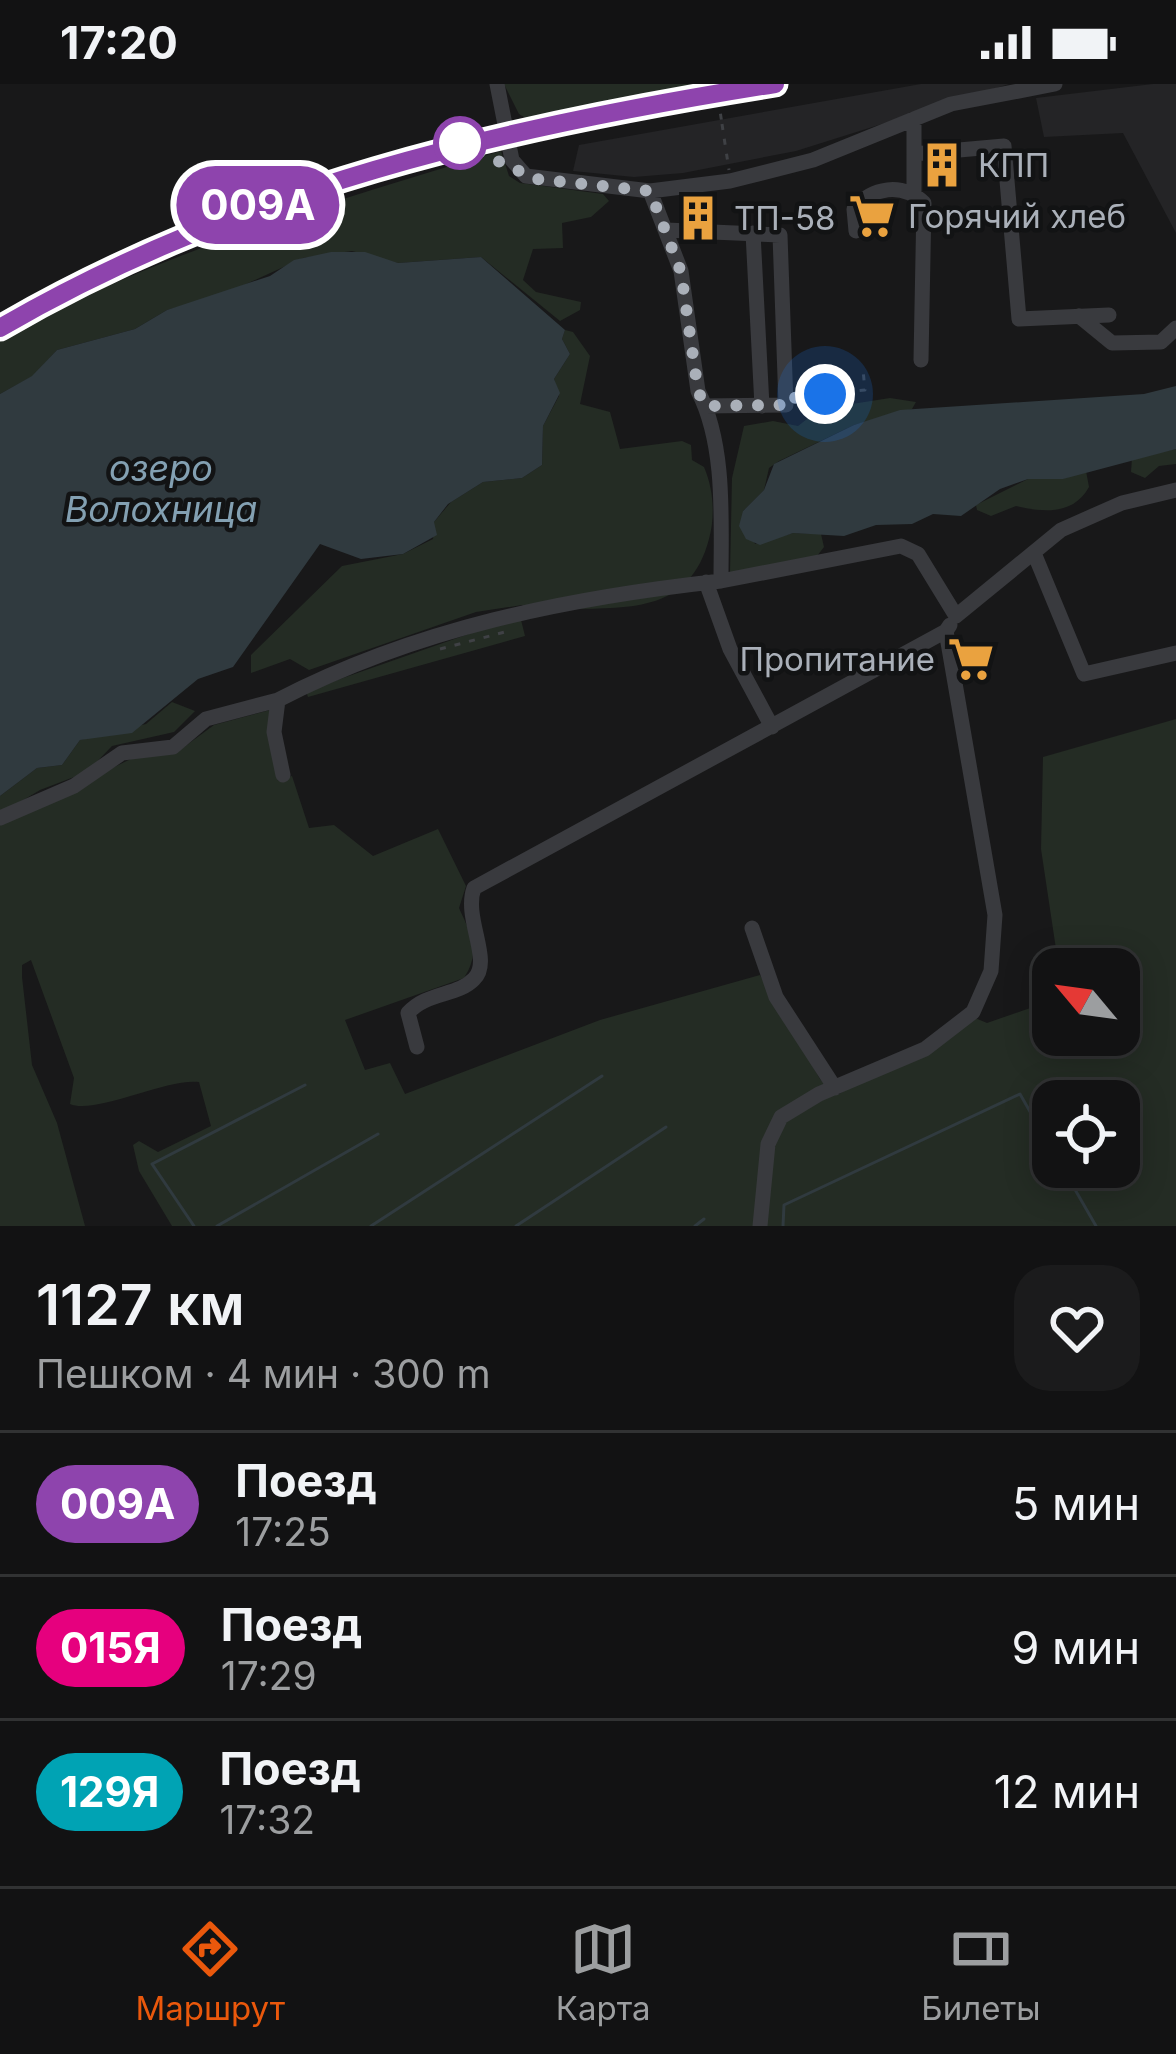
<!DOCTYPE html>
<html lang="ru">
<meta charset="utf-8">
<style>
:root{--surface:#121213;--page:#1b1b1c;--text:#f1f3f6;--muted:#9c9ea0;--line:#313233;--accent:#ea580c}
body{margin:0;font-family:Inter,sans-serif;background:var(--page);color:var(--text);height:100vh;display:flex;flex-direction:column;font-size:45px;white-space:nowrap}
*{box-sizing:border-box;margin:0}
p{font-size:39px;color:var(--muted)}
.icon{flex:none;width:66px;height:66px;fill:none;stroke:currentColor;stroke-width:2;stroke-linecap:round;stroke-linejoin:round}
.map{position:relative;height:1142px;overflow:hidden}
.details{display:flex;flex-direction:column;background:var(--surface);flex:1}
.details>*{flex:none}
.badge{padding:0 24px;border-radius:39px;font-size:42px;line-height:78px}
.needle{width:78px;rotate:299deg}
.fabs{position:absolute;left:1032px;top:864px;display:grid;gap:24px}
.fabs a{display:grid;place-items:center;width:108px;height:108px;border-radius:24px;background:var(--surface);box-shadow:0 6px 30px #0003,0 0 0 3px var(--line);font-size:60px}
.you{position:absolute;width:60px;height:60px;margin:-30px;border:9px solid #fff;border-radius:50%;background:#1a73e8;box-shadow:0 0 0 18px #1a73e833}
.map>.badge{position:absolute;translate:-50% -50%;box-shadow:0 0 0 6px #fff}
.round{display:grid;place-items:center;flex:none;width:126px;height:126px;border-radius:36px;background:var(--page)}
.overview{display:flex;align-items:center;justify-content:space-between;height:204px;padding:0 36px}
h1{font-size:57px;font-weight:600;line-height:90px}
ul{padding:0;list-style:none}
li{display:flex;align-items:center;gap:36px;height:144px;padding:0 36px;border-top:3px solid var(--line)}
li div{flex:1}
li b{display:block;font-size:45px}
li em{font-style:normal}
li .badge{min-width:132px;font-weight:700;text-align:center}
.status{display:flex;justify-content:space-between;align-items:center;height:84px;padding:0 60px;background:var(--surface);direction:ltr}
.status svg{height:33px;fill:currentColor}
.dock{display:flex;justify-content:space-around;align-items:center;height:168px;border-top:3px solid var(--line);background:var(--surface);font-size:33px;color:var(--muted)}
.dock a{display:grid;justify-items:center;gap:6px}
.dock .on{color:var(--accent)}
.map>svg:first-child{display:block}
.built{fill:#242426}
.green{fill:#242c24;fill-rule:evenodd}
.water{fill:#303a3f}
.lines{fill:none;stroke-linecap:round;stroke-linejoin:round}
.stream{stroke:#303a3f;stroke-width:3}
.path{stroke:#3f4145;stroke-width:3;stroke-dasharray:6 9;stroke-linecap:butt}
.minor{stroke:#393a3e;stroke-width:15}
.rail{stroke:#505257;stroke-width:3;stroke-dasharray:15 12;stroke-linecap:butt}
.path-bridge{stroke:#3f4145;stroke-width:3;stroke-dasharray:6 9;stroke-linecap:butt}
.line-casing{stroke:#fff;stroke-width:27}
.line{stroke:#8e44ad;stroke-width:18}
.walk{stroke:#aab0b9;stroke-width:12;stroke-dasharray:0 21.6}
.stop-dot{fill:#fff;stroke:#8e44ad;stroke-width:6}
.labels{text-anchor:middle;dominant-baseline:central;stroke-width:9;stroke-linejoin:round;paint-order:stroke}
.poi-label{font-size:33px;fill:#aab0b9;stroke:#121314;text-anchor:start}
.water-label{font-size:36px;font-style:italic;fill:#83a0b2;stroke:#121314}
</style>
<div class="status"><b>17:20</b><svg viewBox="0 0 49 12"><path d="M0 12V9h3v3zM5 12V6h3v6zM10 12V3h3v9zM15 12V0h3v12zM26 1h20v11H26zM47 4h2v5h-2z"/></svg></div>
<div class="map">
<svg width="1176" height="1142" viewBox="0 0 1176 1142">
<rect width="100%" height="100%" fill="#181819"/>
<path class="built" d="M 921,0 L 1009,0 L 796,67 L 683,89 L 634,93 L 573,87 L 579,61 Z
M 1153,0 L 1176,0 L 1176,149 L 1123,49 L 1044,53 L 1036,14 Z"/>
<path class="green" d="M 504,0 L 714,0 L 703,10 L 534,39 L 519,30 Z
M 501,67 L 509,92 L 520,99 L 603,110 L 609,117 L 591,133 L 562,139 L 563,164 L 533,165 L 523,196 L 536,208 L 581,218 L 580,226 L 560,237 L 481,173 L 398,179 L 352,167 L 303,174 L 222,211 L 167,226 L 135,245 L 57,266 L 33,292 L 0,310 L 0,254 C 160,169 328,118 501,67 Z
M 565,246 L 573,248 L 590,272 L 580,320 L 610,328 L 620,365 L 682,357 L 691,361 L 692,376 L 704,383 C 714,406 715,433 709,455 C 690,527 633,524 570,525 C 557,526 547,532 533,532 L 522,521 L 476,528 L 309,586 L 290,575 L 251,589 L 251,571 L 342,482 L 403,470 L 433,455 L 434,438 L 451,418 L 483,398 L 522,394 L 542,381 L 543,342 L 559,312 L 554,295 L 570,270 L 562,255 Z
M 890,314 L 916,318 L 912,325 L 854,341 L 779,377 L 769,384 L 764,406 L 743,427 L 755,460 L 793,449 L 821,450 L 824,463 L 817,472 L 730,489 L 732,394 L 744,342 L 773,337 L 798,342 L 820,325 Z
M 1176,365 L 1176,380 L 1159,382 L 1145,394 L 1131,388 L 1132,374 Z
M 1086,387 L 1089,403 C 1073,432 1042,428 1016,422 L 991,432 L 977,426 L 976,421 L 1028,395 L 1062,395 Z
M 520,532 L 525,552 L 308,613 L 306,607 Z
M 172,618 L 195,627 L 174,648 L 112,662 L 87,688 L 40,706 L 0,730 L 0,712 L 37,684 L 62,681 L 80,656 L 146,640 Z
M 270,626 L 278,697 L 292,692 L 309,744 L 334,741 L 373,772 L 438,745 L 466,802 L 459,824 C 471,850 481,868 464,894 L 345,936 L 365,986 L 390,979 L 405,1010 L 600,936 L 760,891 L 820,995 L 837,1011 L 975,934 L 987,939 L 1053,916 L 1053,951 L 1119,951 L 1119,885 L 1059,885 L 1041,765 L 1043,673 L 1176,635 L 1176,1142 L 172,1142 L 139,1087 L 133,1061 L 139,1057 L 158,1068 L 211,1042 L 199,998 C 166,994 95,1031 70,1020 L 74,994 L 31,876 L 22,881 L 22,893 L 32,981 L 57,1039 L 85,1142 L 0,1142 L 0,739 L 143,669 L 180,666 L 214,641 ZM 1053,1017 L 1119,1017 L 1119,1083 L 1053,1083 Z"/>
<path class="water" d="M 331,168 L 365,168 L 398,179 L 481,173 L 565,246 L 562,255 L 570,270 L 554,295 L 560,309 L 543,342 L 542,381 L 522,394 L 483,398 L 448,420 L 434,438 L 437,451 L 403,470 L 361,475 L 320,460 L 233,583 L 198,595 L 132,649 L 80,656 L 62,681 L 37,684 L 0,712 L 0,310 L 32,292 L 57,266 L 135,245 L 167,226 L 270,192 L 294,176 Z
M 1176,302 L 1176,365 L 1063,395 L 1028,395 L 1000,405 L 961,432 L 933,430 L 912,440 L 876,441 L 844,452 L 793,449 L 760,461 L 746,455 L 739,442 L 743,427 L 764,406 L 774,380 L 854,341 L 900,326 L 1144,310 Z"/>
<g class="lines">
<path class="stream" d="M 1062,1083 L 1096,1142
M 194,1142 L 152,1080 L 305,1001
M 217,1142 L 378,1050
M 371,1142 L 602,992
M 516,1142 L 666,1043
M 695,1142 L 704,1135
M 783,1142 L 784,1121 L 1020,1010 L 1053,1068"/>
<path class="path" d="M 722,40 L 729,86
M 800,313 L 865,306 L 863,286
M 440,565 L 505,548"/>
<path class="minor" d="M 497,0 L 512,76 L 526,92 L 650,107 L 730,97 L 813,76 L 951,20 L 1055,0
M 914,35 L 914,109
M 914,70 L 1004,62 L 1019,235 L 1109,231
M 650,107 L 681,187 L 698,307 C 726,361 721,437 721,497 L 901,462 L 918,470 L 956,532 L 1061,446 L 1122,419 L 1176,406
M 666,146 L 780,151 L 786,321 L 705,322
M 856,147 L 854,125 C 872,103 902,98 924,119 L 921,276
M 753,149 L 762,322
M 1079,232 L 1112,259 L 1161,258 L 1176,244
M 1034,469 L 1084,590 L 1176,569
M 706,498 L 730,565 L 772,643
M 283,691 L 274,648 L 278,616 C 417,544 567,514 721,497
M 0,734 L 74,702 L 122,669 L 173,663 L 206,635 L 278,616
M 752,844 L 776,913 L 835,1004
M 417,963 L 408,929 C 426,908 458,912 474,895 C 493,877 463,834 474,804 L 946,547
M 760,1142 L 768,1060 L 781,1033 L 819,1010 L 925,965 L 973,928 L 991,887 L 995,831 L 946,547 L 950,541"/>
<path class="rail" d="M 0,244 C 241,104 503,43 776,0"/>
<path class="path-bridge" d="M 716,0 L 722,40"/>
</g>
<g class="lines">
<g class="line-casing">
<path id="line" d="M 0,244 C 240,104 503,43 775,0"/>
</g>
<use href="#line" class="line"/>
<path class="walk" d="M 460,59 L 536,95 L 650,107 L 681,188 L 698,307 L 705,322 L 786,321 L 786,315 L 825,310"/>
</g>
<defs>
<g id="building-bare" transform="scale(3.6)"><path d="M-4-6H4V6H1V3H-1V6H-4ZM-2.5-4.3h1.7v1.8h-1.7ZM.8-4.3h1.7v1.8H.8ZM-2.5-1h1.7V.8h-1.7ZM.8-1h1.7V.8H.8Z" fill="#eaa23f" stroke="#121314" stroke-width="2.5" paint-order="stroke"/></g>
<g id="supermarket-bare" transform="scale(3.6)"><path d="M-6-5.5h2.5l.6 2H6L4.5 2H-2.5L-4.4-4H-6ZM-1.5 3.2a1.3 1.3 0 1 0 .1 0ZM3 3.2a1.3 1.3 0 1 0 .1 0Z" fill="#eaa23f" stroke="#121314" stroke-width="2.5" paint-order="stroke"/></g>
</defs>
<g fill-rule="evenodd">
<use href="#building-bare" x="942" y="81"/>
<use href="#supermarket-bare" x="872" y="132"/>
<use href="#building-bare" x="698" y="134"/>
<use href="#supermarket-bare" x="971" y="575"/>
</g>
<circle class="stop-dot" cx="460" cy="59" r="24"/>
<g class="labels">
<g class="poi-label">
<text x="978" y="81">КПП</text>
<text x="908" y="132">Горячий хлеб</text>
<text x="734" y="134">ТП-58</text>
<text x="935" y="575" text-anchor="end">Пропитание</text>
</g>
<g class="water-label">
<text x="161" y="384">озеро<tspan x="161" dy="41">Волохница</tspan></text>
</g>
</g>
</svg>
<div class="fabs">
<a><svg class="needle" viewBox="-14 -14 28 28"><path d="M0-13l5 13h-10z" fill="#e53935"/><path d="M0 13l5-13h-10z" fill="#9c9ea0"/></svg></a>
<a><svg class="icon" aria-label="locate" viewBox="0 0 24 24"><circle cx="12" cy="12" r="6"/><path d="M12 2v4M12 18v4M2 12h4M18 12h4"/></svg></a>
</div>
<div class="you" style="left:825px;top:310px"></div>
<b class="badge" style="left:258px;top:121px;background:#8e44ad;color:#fff">009А</b>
</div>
<section class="details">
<div class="overview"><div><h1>1127 км</h1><p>Пешком · 4 мин · 300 m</p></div><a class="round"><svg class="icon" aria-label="heart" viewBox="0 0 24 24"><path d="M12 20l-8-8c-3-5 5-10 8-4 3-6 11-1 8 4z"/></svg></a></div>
<ul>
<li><span class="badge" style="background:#8e44ad;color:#fff">009А</span><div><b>Поезд</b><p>17:25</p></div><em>5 мин</em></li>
<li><span class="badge" style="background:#e6007e;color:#fff">015Я</span><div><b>Поезд</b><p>17:29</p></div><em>9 мин</em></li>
<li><span class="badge" style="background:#00a3b4;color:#fff">129Я</span><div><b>Поезд</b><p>17:32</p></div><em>12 мин</em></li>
</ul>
</section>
<nav class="dock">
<a class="on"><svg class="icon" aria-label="directions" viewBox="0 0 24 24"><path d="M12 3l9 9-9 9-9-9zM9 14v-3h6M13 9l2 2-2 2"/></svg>Маршрут</a>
<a><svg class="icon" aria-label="map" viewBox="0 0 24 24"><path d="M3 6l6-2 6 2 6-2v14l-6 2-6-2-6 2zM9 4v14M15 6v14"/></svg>Карта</a>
<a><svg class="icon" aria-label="tickets" viewBox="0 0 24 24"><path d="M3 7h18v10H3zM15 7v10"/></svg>Билеты</a>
</nav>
